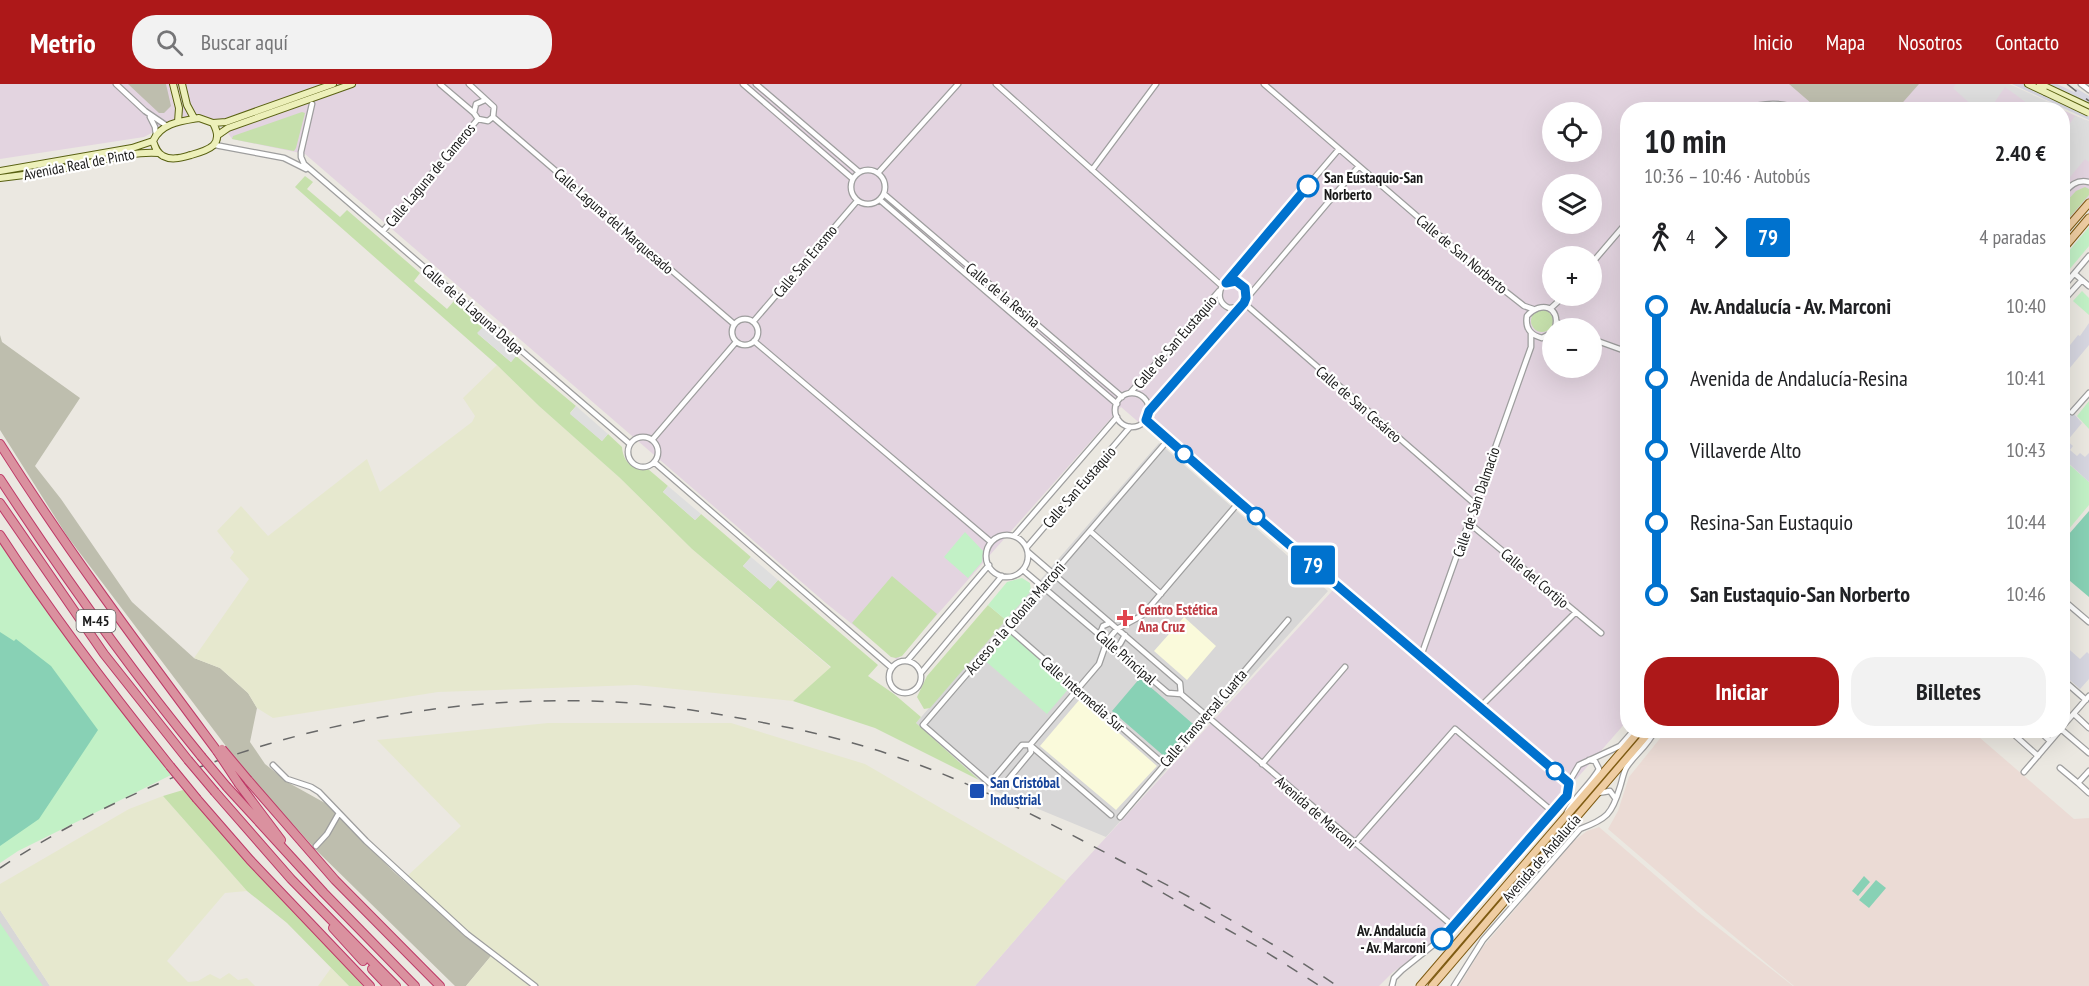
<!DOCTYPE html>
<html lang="es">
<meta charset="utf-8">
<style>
:root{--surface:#fff;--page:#f2f2f2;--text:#202124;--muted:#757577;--accent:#ad1819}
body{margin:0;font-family:"PT Sans Narrow",sans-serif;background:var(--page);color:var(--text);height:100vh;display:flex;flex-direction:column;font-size:22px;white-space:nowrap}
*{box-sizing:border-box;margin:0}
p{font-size:20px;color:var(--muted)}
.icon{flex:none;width:33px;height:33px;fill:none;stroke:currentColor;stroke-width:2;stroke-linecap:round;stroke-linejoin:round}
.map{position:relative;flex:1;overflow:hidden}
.panel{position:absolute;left:1620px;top:18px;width:450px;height:636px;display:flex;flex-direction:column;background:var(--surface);border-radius:24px;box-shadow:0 6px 24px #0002}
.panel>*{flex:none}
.badge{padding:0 12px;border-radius:4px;font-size:21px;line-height:39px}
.fabs{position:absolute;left:1542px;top:18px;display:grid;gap:12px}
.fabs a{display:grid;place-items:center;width:60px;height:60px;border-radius:50%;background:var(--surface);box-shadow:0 6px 24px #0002;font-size:30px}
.map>.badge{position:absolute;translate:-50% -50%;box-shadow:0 0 0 3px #fff}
.legs{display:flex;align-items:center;gap:9px;height:66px;padding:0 24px;font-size:20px}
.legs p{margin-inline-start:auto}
.headline{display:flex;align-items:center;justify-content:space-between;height:102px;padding:0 24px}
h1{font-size:33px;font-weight:600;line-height:45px}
.cta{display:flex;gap:12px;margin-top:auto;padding:12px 24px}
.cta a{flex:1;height:69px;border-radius:24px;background:var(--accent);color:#fff;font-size:24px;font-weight:600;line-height:69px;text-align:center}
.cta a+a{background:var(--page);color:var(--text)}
ul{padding:0 24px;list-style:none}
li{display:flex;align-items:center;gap:21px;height:72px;font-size:22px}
li i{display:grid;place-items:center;width:9px;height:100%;margin:0 8px;background:currentColor}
li i::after{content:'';width:15px;height:15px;margin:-8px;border:4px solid;border-radius:50%;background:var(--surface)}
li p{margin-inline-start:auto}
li:first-child i{background:linear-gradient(#0000 50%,currentColor 0)}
li:last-child i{background:linear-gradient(currentColor 50%,#0000 0)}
header{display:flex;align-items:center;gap:36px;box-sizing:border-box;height:84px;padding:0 30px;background:var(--accent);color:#fff}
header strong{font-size:28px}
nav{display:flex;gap:33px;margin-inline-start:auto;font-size:21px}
.search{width:420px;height:54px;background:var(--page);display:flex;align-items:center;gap:15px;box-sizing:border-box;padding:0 21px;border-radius:24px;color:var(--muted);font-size:22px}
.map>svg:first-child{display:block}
.residential{fill:#d8d7d7}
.industrial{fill:#e3d4e0;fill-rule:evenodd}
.education{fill:#fafadb}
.military{fill:#ebdbd5}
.construction{fill:#bebeae}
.farmland{fill:#e6e8ce}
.grass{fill:#c6e0ac}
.park{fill:#c2f1c6}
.pitch{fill:#88d1b5}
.parking{fill:#dedede}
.plaza{fill:#d6d6e0}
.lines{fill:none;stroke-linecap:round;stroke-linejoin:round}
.street-casing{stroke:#9e9e9e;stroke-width:7}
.secondary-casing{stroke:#596112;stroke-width:8}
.primary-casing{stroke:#7f5b12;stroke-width:9}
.highway-casing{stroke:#be3967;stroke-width:10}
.street{stroke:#fff;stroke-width:4.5}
.secondary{stroke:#edf0ba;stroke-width:6}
.primary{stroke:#efcda2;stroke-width:7}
.highway{stroke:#da919f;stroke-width:8}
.rail{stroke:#686868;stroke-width:1.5;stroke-dasharray:12 12;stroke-linecap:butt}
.secondary-bridge-casing{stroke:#596112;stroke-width:8;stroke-linecap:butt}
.highway-bridge-casing{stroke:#be3967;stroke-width:10;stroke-linecap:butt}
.secondary-bridge{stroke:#edf0ba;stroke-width:6}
.highway-bridge{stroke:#da919f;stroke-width:8}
.line-1-casing{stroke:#fff;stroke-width:14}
.line-1{stroke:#0072ce;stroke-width:9}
.stop-1-dot{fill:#fff;stroke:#0072ce;stroke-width:3}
.health-dot{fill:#e0444e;stroke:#fff;stroke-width:2}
.transit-dot{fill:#1a4fb4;stroke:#fff;stroke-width:2}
.labels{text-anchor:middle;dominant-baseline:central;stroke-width:4.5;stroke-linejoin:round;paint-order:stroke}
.shield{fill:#fff;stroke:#5f5f5f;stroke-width:1.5}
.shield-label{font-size:14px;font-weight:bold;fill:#1a1a1a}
.street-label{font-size:15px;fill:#1a1a1a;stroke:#fff}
.stop-label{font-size:15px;font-weight:bold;fill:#1a1a1a;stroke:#fff;text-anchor:start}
.health-label{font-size:15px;font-weight:bold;fill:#be3a42;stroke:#fff;text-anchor:start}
.transit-label{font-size:15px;font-weight:bold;fill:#164399;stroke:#fff;text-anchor:start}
</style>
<header>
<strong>Metrio</strong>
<div class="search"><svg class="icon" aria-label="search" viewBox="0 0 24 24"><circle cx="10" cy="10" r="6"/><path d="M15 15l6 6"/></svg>Buscar aquí</div>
<nav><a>Inicio</a><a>Mapa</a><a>Nosotros</a><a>Contacto</a></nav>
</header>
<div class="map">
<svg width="2089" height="902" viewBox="0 0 2089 902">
<rect width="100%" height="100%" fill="#ebe8e1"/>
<path class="residential" d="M 1159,359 L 1328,507 L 1106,753 L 988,704 L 916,639 Z
M 0,826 L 50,902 L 0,902 Z"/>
<path class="industrial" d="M 0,0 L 2004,0 L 2061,25 L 1628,26 L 1627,637 L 1435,857 L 1392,889 L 1379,902 L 975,902 L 1066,797 L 1333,506 L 1121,323 L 897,576 L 827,520 L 305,70 L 232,55 L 220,37 L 199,32 L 174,37 L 144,53 L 0,75 ZM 1552,28 L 1592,28 L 1592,68 L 1552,68 ZM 1552,100 L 1592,100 L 1592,140 L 1552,140 ZM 1552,172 L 1592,172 L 1592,212 L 1552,212 ZM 1552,244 L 1592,244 L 1592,284 L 1552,284 Z
M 2063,26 L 2089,38 L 2089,115 L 2063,145 Z"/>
<path class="education" d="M 1184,533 L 1216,562 L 1187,596 L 1154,567 Z
M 1080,615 L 1157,682 L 1116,726 L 1040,662 Z"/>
<path class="military" d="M 1666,647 L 1972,647 L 2074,735 L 2089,734 L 2089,902 L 1794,902 L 1706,829 L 1608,745 L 1618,727 L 1629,693 Z
M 1599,743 L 1698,828 L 1793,902 L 1459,902 L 1482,864 L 1574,757 L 1587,747 Z"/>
<path class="construction" d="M 128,0 L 166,0 L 171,22 L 164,29 L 159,29 Z
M 1789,0 L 1919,0 L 1897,25 L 1819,26 Z
M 0,251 L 2,258 L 80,314 L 35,382 L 61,415 L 132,518 L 194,574 L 220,584 L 248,609 L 257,624 L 250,658 L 265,680 L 289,699 L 325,719 L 394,788 L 491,872 L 466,902 L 455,902 L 317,767 L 244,686 L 67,452 L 0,346 Z"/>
<path class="farmland" d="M 497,281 L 539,322 L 620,394 L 692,465 L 831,584 L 793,617 L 636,601 L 438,608 L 273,634 L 257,624 L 248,609 L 220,584 L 194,574 L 249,495 L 230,474 L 234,468 L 217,447 L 241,422 L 268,452 L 367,375 L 380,408 L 472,338 L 475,332 L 463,314 Z
M 548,639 L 731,639 L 865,680 L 1066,797 L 975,902 L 466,902 L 491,872 L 403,796 L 461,742 L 377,656 Z
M 163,712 L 247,807 L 225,809 L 167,877 L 188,898 L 198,897 L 210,890 L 220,895 L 229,889 L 238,896 L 247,894 L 255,902 L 50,902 L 0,826 L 0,800 L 129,725 Z
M 331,884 L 349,902 L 318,902 Z"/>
<path class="grass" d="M 302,28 L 305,29 L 296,64 L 294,67 L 232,55 L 233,52 Z
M 305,92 L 313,98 L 307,105 L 340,133 L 347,126 L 420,189 L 414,197 L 447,225 L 454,217 L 483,243 L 478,250 L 511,278 L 516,272 L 576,322 L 570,329 L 602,357 L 608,350 L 622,363 C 623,378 633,387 648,385 L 668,402 L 663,408 L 695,436 L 701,430 L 751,473 L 743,482 L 770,505 L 778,496 L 878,581 L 868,592 L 894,610 L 921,633 L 916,639 L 979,696 L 875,644 L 793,617 L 831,583 L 692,465 L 620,394 L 539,322 L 497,281 L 295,103 Z
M 2085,103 L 2089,105 L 2089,111 L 2063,141 L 2063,121 L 2076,107 Z
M1531 237a11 11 0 1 1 22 0a11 11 0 1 1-22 0Z
M 892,492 L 937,530 L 902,572 L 896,574 L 891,573 L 852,539 Z
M 988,521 L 1006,536 L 930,624 L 924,625 L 917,613 L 927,592 Z
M 183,706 L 363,902 L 349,902 L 287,839 L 247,807 L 163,712 Z"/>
<path class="park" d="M 2089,143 L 2089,162 L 2063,193 L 2063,174 Z
M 2082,207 L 2089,214 L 2089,231 L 2073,217 Z
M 2089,317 L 2089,345 L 2077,332 Z
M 2062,374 L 2089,398 L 2089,421 L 2063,452 Z
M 965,448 L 983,467 L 982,478 L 968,494 L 944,473 Z
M 0,457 L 31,504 L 171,691 L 18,767 L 0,779 Z
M 1022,494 L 1030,499 L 1031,507 L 1006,536 L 988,521 L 1007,498 Z
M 1008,548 L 1070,603 L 1047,630 L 983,575 Z
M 0,839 L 43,902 L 0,902 Z"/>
<path class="pitch" d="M 2089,427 L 2089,513 L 2063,491 L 2062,458 Z
M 0,548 L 14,557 L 16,555 L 51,582 L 98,646 L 39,735 L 0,762 Z
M 1140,594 L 1193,640 L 1165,673 L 1112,627 Z
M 1864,792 L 1870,798 L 1858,812 L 1852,807 Z
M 1876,796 L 1886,804 L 1869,824 L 1859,816 Z"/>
<path class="parking" d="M 1956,0 L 2009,0 L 2053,20 L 2049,25 L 2035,25 L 2005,3 L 1990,25 L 1976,25 L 1953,4 Z
M 2075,32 L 2089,37 L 2089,78 L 2085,75 L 2070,93 L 2063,96 L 2063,50 Z
M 483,243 L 516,272 L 511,278 L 477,249 Z
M 576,322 L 608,350 L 602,357 L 570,330 Z
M 668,402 L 701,430 L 695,436 L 663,408 Z
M 751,473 L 778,496 L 770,505 L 743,482 Z"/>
<path class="plaza" d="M 2012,0 L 2057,0 L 2074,8 L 2076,4 L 2089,12 L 2089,36 Z
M 2089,239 L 2089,261 L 2063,292 L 2063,270 L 2078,251 L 2080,252 Z
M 2066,321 L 2082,339 L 2067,357 L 2073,362 L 2070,366 L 2077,372 L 2080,369 L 2085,373 L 2089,369 L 2089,398 L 2063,374 L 2062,325 Z
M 2063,560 L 2080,575 L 2087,568 L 2089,570 L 2089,595 L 2080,605 L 2063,590 Z"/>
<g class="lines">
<g class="street-casing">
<path id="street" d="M 116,0 L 145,27 L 167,42
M 440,0 L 474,29 L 478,35 L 488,37 L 493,33
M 469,0 L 494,23 L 493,33
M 743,0 L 853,95
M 756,0 L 859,88
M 996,0 L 1222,202
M 1264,0 L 1491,196 L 1524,222 L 1533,225
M 2081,0 L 2089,6
M 312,20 L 301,68 L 301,73 L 304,80 L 630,360
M 1743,26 C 1764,18 1782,18 1803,26
M 474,29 L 476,20 L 485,16
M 150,33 L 155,43 L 156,51
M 493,33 L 734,240
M 215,61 L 284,74 L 306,85
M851 103a17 17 0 1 1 34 0a17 17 0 1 1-34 0Z
M 1092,86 L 1156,0
M 878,89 L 958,0
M 884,110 L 1122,313
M 2062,111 C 2070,102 2076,95 2089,98
M 880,116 L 1117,320
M 383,147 L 478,35
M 1592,179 L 1628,137
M 2075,190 L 2089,202
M 2062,204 L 2089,172
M 1247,214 L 1359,82
M 2062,218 L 2082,196
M 1244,219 L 1475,420
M 1240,223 L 1229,224 C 1220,220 1217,212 1222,202 L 1339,65
M 1550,225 L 1564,212
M732 248a13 13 0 1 1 26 0a13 13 0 1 1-26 0Z
M 753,238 L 857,117
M 1557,238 L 1566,244
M 1552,249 L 1542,254 C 1530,251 1525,244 1527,232 C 1541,216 1561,223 1555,244
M 1592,255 L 1628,268
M 754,257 L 991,458
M 1130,309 L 1219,207
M1115 326a17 17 0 1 1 34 0a17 17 0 1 1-34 0Z
M 1149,326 L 1244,219 L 1247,209 L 1241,200 L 1231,197 L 1226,199
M 2072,328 L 2089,309
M 1146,336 L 1239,418 L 1569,698
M628 368a15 15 0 1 1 30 0a15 15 0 1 1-30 0Z
M 652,356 L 736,258
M 654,378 L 892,584
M 2062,421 L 2062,434
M 1469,439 L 1601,549
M 1090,447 L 1161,510
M986 472a21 21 0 1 1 42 0a21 21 0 1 1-42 0Z
M 1014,452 L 1117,333
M 1027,463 L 1130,343
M 1028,468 L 1180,599 L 1181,610
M 1023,486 L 1168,609 L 1181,610
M 2062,515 L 2089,538
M 1007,543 L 1160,677
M 1100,550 L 1103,542 L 1110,539
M 1114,563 L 1120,560 L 1125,551
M 1421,572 L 1531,263 L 1531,249
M889 593a16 16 0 1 1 32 0a16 16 0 1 1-32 0Z
M 907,577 L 989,481
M 921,589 L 1002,492
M 2062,595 L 2086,616
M 1181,610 L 1454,843
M 1480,623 L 1576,528
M 2074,630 L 2089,644
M 2062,643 L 2089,612
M 2009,646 L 2038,672
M 2038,646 L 2050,657
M 2062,646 L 2089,669
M 1262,680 L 1345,583
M 273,681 L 287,695 L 311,703 L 319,708 L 366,757 L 467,850 L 535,902
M 2060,684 L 2078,699
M 2089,687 L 2078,699 L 2089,709
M 2024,688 L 2060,646
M 993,702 L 923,641 L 1168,356
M 1598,709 L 1610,707 L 1615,714
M 1567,728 C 1575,712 1590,701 1599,685 L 1595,677 L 1589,676
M 1111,731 L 1030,661 L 1022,661 L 994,694 L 993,702 L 1002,703 L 1031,668 L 1030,661 L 1099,580 L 1107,557 L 1117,545 L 1141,532 L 1147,526 L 1239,418
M 1120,733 L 1288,536
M 1354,760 L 1455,645 L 1553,728
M 316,762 L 327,750 L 339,729
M 1392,902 L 1394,894 L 1402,886 L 1447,850 L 1553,728 L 1567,712 L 1569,698 L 1579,681 L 1620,662 L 1634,646
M 1454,902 L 1483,856 L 1580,745 C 1607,735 1612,730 1620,703 C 1622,697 1623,690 1626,684 C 1634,671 1648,662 1655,646"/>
</g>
<g class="secondary-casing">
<path id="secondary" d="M 173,0 L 179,24 L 178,38
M 182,0 L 187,21 L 194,34
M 2028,0 L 2045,8
M 2040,0 L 2089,23
M 199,34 L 213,39 C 225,61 209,66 191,71 C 183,73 172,77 163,72 C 157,69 155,63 153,57 C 161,39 181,37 199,34 Z
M 213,39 L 226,38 L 333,0
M 218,51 L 228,44 L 352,0
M 0,87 L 132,64 L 153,57
M 0,94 C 27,91 53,87 80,81 C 105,76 132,67 159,69"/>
</g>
<g class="primary-casing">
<path id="primary" d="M 2062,150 L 2089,119
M 2062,166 L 2089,134
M 1420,902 L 1640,646
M 1432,902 L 1651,646"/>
</g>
<g class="highway-casing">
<path id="highway" d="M 0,360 C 67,466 142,566 217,667
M 0,395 C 63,491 128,583 201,672
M 0,419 L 104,570 L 188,676
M 0,451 C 52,531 110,607 170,682
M 248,696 L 335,796 L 440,902
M 239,700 L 281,756
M 227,703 L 324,809 L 415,902
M 215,708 L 291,795 L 396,902
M 197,715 L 250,776 L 370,902
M 333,844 L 363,877
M 372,885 L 388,902"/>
</g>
<use href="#street" class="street"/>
<use href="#secondary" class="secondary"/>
<use href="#primary" class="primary"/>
<use href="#highway" class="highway"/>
<path class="rail" d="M 2067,0 L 2089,17
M 0,784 C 180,666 401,607 615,618 C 666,621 715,629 765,639 C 809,647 855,658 897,673 C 977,700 1051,740 1125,779 C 1198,817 1269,855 1337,902
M 1142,797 L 1258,863 L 1320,902"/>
<g class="secondary-bridge-casing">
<path id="secondary-bridge" d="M 2045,8 L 2089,29"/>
</g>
<g class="highway-bridge-casing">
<path id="highway-bridge" d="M 222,665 L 248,696
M 217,667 L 239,700
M 201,672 L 227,703
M 188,676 L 215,708
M 170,682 L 197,715"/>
</g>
<use href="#secondary-bridge" class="secondary-bridge"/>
<use href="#highway-bridge" class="highway-bridge"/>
</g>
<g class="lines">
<g class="line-1-casing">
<path id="line-1" d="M 1308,102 L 1226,199 L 1236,197 L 1245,204 L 1246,214 L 1244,219 L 1149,327 L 1146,336 L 1239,418 L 1569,699 L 1567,712 L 1564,715 L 1442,855"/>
</g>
<use href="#line-1" class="line-1"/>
</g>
<g class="stop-1-dot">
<circle cx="1308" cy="102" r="10"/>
<circle cx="1184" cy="370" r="8"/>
<circle cx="1256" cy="432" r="8"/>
<circle cx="1555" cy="687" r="8"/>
<circle cx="1442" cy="855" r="10"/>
</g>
<path class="health-dot" d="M1122 525h6v6h6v6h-6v6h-6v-6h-6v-6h6z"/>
<rect class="transit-dot" x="969" y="699" width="16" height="16" rx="3"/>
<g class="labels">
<rect class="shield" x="76.5" y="526" width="39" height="22" rx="4.5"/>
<g class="shield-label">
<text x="96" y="537">M-45</text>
</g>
<g class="street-label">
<text transform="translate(79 80) rotate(-11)">Avenida Real de Pinto</text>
<text transform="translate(430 91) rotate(-50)">Calle Laguna de Cameros</text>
<text transform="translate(614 137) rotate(41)">Calle Laguna del Marquesado</text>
<text transform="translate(1462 170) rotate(40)">Calle de San Norberto</text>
<text transform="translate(805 177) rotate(-50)">Calle San Erasmo</text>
<text transform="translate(1003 211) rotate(40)">Calle de la Resina</text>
<text transform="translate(473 225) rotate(41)">Calle de la Laguna Dalga</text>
<text transform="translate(1175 258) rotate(-49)">Calle de San Eustaquio</text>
<text transform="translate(1359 320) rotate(41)">Calle de San Cesáreo</text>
<text transform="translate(1079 403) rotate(-49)">Calle San Eustaquio</text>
<text transform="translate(1476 418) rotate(-71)">Calle de San Dalmacio</text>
<text transform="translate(1535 494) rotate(40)">Calle del Cortijo</text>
<text transform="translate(1015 534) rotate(-49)">Acceso a la Colonia Marconi</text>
<text transform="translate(1126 573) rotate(41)">Calle Principal</text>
<text transform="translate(1083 610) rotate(41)">Calle Intermedia Sur</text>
<text transform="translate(1203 634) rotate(-49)">Calle Transversal Cuarta</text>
<text transform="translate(1316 728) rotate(41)">Avenida de Marconi</text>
<text transform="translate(1541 774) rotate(-49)">Avenida de Andalucía</text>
</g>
<g class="stop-label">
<text x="1324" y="93">San Eustaquio-San<tspan x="1324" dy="17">Norberto</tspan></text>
<text x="1426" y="846" text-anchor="end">Av. Andalucía<tspan x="1426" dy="17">- Av. Marconi</tspan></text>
</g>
<g class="health-label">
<text x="1138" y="525">Centro Estética<tspan x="1138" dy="17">Ana Cruz</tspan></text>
</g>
<g class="transit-label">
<text x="990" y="698">San Cristóbal<tspan x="990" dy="17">Industrial</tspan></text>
</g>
</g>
</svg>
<div class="fabs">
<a><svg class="icon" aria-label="locate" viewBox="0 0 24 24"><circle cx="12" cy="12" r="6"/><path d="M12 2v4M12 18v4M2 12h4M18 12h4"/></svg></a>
<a><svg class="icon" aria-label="layers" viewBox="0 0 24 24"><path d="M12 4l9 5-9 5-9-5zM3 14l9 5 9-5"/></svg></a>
<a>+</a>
<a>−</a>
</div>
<b class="badge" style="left:1313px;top:481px;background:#0072ce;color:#fff">79</b>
<section class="panel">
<div class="headline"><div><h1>10 min</h1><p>10:36 – 10:46 · Autobús</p></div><b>2.40 €</b></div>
<div class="legs"><svg class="icon" aria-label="walk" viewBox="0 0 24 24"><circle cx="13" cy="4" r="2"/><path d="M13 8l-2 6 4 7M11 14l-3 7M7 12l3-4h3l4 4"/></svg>4<svg class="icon" aria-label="forward" viewBox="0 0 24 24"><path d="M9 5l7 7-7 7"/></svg><b class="badge" style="background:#0072ce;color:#fff">79</b><p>4 paradas</p></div>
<ul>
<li><i style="color:#0072ce"></i><b>Av. Andalucía - Av. Marconi</b><p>10:40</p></li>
<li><i style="color:#0072ce"></i><span>Avenida de Andalucía-Resina</span><p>10:41</p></li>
<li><i style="color:#0072ce"></i><span>Villaverde Alto</span><p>10:43</p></li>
<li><i style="color:#0072ce"></i><span>Resina-San Eustaquio</span><p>10:44</p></li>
<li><i style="color:#0072ce"></i><b>San Eustaquio-San Norberto</b><p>10:46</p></li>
</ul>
<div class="cta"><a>Iniciar</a><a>Billetes</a></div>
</section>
</div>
